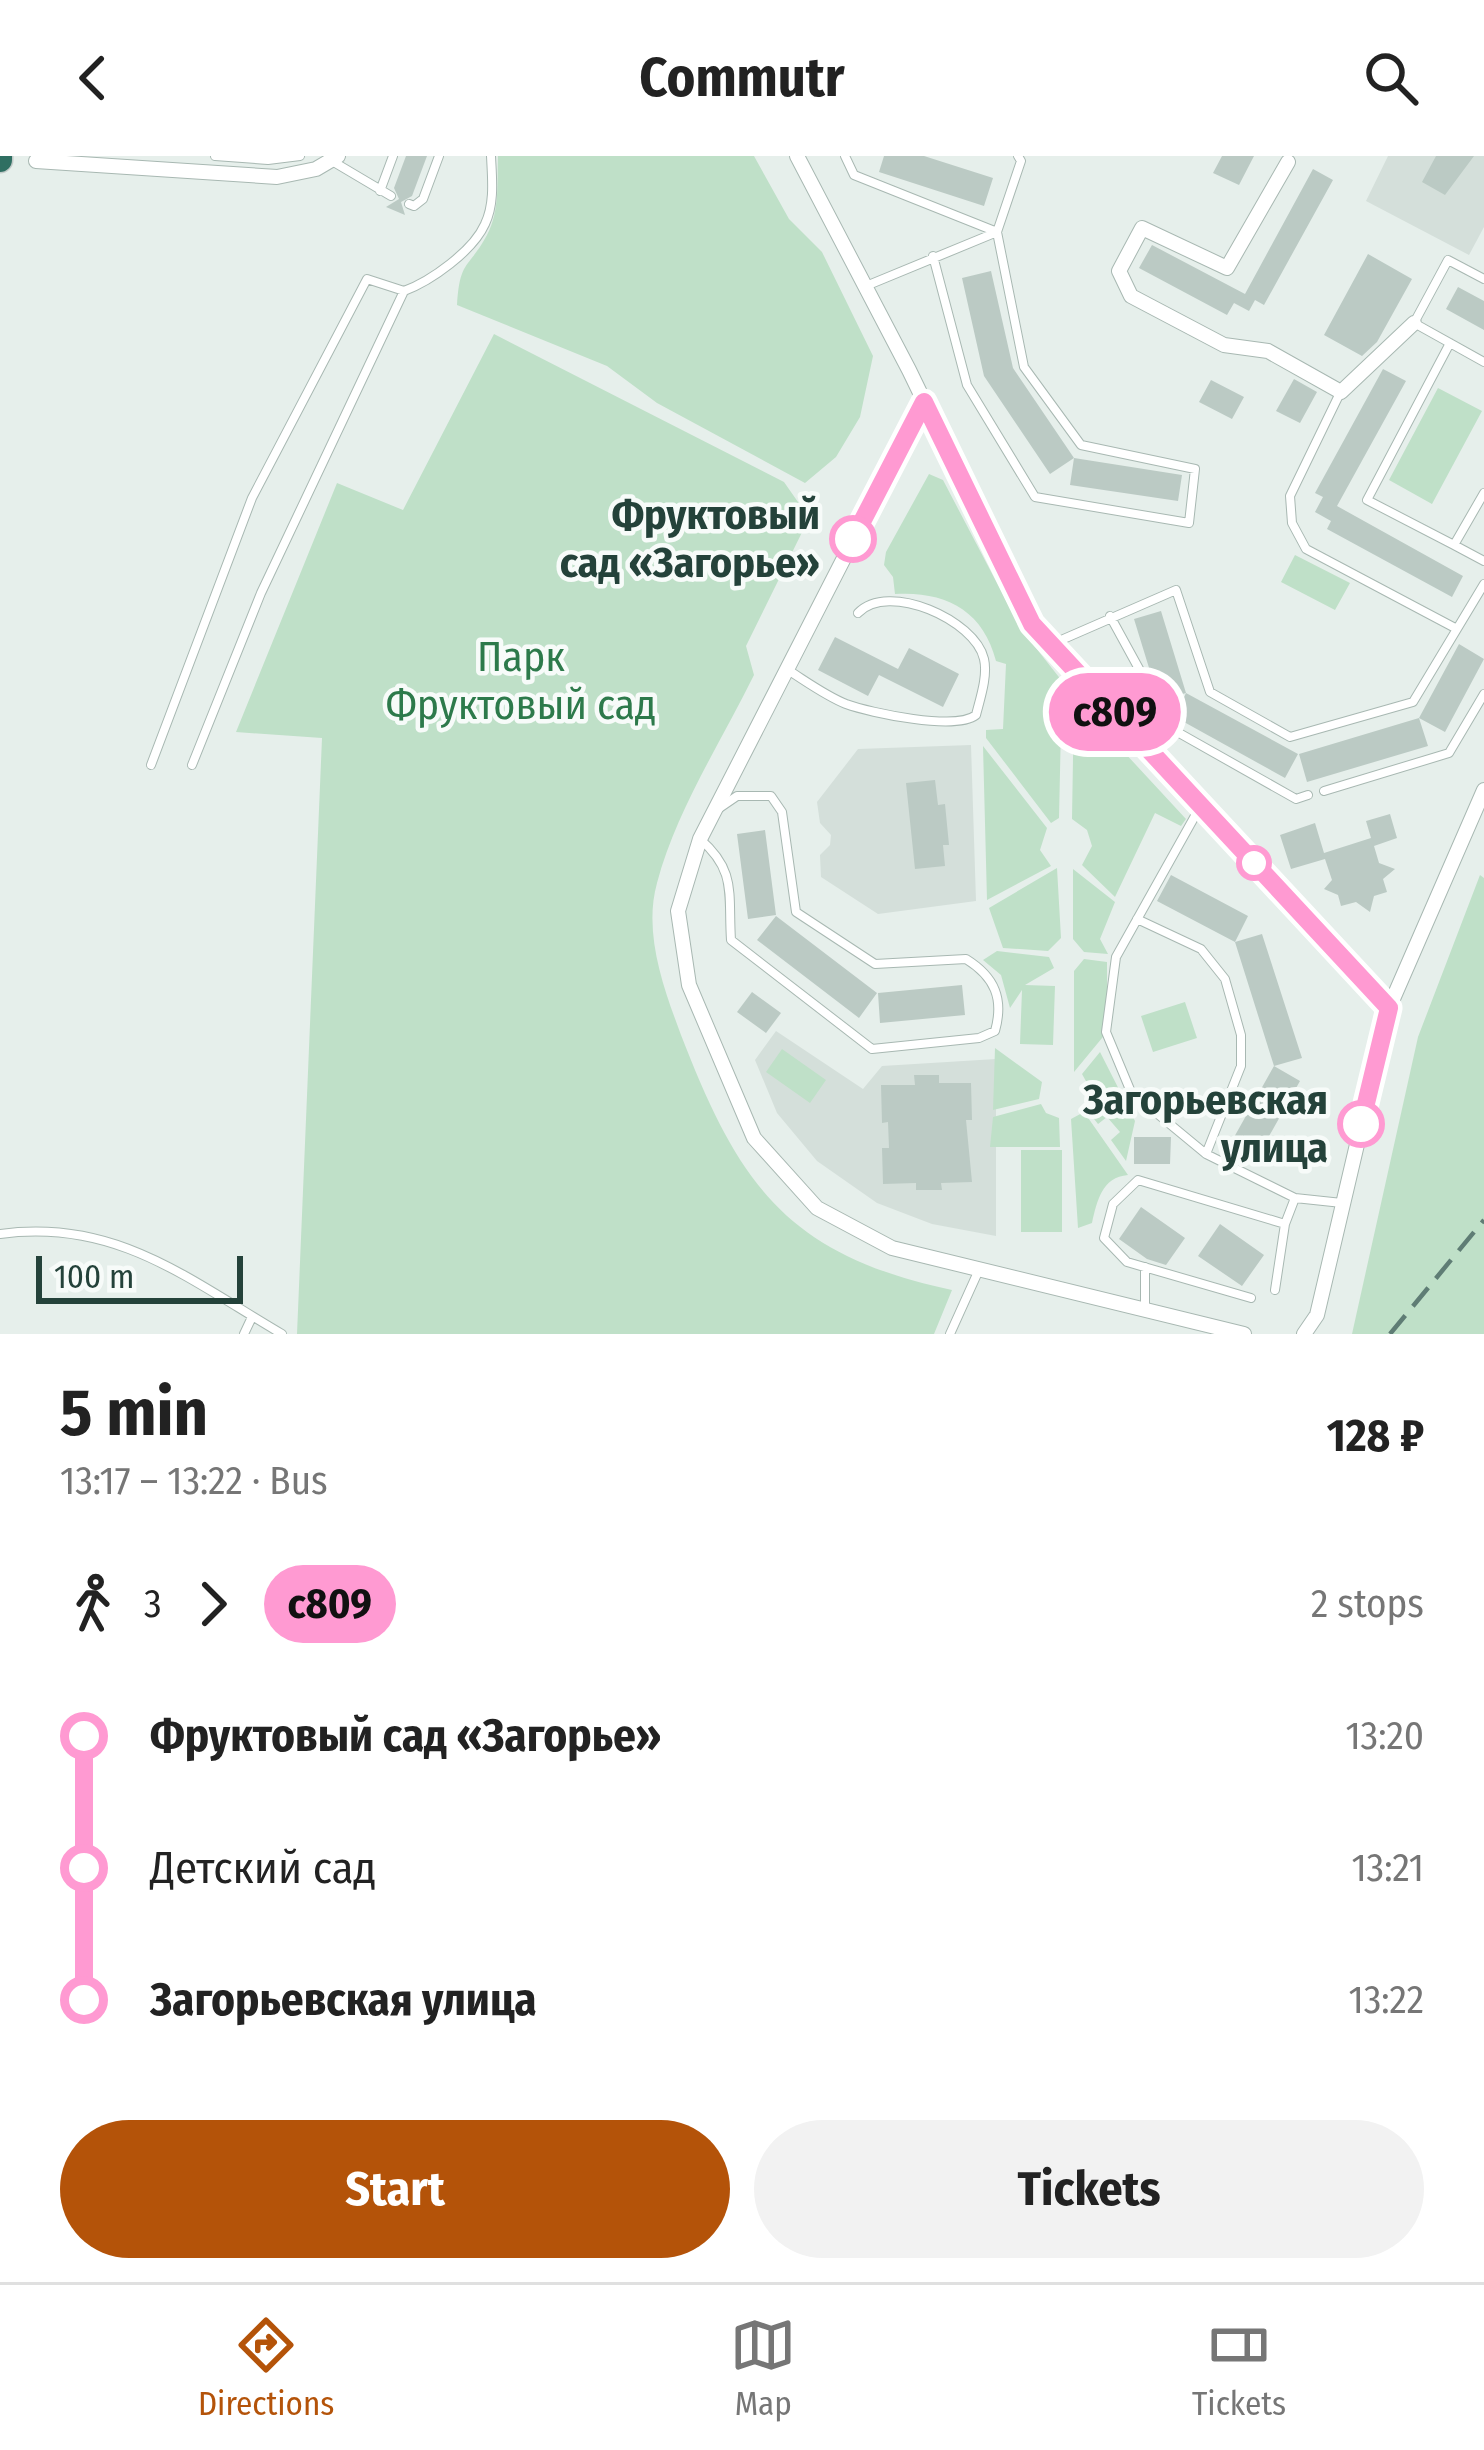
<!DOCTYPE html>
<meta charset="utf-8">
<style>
:root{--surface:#fff;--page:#f2f2f2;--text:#222;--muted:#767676;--line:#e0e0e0;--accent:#b45309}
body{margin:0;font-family:"Fira Sans Condensed",sans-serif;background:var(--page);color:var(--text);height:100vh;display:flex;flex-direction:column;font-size:45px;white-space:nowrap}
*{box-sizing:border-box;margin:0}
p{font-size:39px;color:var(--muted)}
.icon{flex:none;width:66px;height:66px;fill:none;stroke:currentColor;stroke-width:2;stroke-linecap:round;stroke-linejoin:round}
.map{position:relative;height:1178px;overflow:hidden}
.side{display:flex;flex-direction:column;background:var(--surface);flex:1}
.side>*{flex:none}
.badge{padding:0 24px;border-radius:39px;font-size:42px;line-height:78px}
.scale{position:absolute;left:36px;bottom:30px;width:207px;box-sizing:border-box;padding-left:12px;border:6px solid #24423a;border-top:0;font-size:33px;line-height:42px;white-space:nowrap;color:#24423a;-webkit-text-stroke:9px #f7fbf9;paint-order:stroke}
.map>.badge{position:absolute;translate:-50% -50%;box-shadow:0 0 0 6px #fff}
.legs{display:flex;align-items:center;gap:18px;height:132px;padding:0 60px;font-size:39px}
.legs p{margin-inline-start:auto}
.headline{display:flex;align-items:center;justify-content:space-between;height:204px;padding:0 60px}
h1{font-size:66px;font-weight:700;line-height:90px}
.action{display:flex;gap:24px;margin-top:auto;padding:24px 60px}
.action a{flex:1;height:138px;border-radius:72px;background:var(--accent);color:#fff;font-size:48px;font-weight:700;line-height:138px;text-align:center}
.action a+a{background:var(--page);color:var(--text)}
ul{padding:0 60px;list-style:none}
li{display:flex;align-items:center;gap:42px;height:132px;font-size:45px}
li i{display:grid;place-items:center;width:18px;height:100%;margin:0 15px;background:currentColor}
li i::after{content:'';width:30px;height:30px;margin:-15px;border:9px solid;border-radius:50%;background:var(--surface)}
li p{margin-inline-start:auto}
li:first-child i{background:linear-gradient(#0000 50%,currentColor 0)}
li:last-child i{background:linear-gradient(currentColor 50%,#0000 0)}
header{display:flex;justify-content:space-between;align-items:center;height:156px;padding:0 60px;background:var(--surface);font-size:54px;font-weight:700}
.menu{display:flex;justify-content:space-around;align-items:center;height:168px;border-top:3px solid var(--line);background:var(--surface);font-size:33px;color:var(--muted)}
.menu a{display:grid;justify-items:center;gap:6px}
.menu .current{color:var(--accent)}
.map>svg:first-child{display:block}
.built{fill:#d4dfda}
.green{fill:#bfe0c8}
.building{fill:#bbcac4}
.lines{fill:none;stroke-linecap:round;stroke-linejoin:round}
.lane-casing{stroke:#a8b8b2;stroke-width:10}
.street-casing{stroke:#a8b8b2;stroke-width:16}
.highway-casing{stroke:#c2cac8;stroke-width:27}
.lane{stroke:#fff;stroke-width:8}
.street{stroke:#fff;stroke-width:14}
.highway{stroke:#2f6f62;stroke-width:24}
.rail{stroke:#5f7d75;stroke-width:4.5;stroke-dasharray:24 12;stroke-linecap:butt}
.line-1-casing{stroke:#fff;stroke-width:27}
.line-1{stroke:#ff9ad2;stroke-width:18}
.stop-1-dot{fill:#fff;stroke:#ff9ad2;stroke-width:6}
.labels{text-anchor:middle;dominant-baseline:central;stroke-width:9;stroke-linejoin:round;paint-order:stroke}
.stop-label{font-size:42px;font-weight:bold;fill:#24423a;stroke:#f7fbf9;text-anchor:end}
.park-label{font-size:42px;fill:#2d7a4b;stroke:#f7fbf9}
</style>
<header><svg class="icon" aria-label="back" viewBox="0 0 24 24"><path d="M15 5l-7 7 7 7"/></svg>Commutr<svg class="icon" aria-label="search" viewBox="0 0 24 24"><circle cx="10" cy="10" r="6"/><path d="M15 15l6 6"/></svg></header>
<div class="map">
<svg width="1484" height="1178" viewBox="0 0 1484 1178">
<rect width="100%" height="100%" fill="#e6efeb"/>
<path class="built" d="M 1388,0 L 1484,0 L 1484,71 L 1469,99 L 1366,45 Z
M 971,589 L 976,745 L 878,758 L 821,721 L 820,699 L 830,689 L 831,679 L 820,667 L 817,646 L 858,593 Z
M 776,875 L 863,933 L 882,910 L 996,903 L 996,1080 L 932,1068 L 877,1047 L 817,1005 L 777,957 L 755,904 Z"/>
<path class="green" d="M 498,0 L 754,0 L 789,63 L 822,96 L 873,200 L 860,261 L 836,301 L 805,327 L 657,247 L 607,210 L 457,149 C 460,103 468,114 487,79 C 500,55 497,26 498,0 Z
M 494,178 L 784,326 L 798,346 L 813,354 L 746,490 L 754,519 C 721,586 676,655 657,727 C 643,777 664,833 681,879 C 739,1029 787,1099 952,1134 L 934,1178 L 297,1178 L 322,582 L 236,576 L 337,327 L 403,354 Z
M 1438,232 L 1482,255 L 1432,348 L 1389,324 Z
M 929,318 L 943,324 L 1021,473 L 1062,525 L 1059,662 L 1051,667 L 986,582 L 986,574 L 1003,573 L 1006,508 L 996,505 C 983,454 945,435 895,438 L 893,421 L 884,409 L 886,396 Z
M 1295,399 L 1350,427 L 1335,454 L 1281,426 Z
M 1074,542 L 1186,663 L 1181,670 L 1155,657 L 1115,741 L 1082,709 L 1092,690 L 1087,674 L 1072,663 Z
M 983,590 L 1047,672 L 1040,694 L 1051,710 L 987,744 Z
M 1057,712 L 1061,782 L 1048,795 L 1003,792 L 989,752 Z
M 1073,713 L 1115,746 L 1100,783 L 1108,798 L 1084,796 L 1073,783 Z
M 1480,719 L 1484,722 L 1484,1178 L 1352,1178 L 1418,881 Z
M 997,795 L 1049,801 L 1054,812 L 1025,829 L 1055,830 L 1053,889 L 1020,888 L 1022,834 L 1010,852 L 1001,819 L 983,804 Z
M 1084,803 L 1107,806 L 1107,876 L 1074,916 L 1074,815 Z
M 1185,846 L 1197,882 L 1153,896 L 1141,860 Z
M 995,892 L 1042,926 L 1039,943 L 993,954 Z
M 782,893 L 826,924 L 810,947 L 766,916 Z
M 1100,896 L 1135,965 L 1126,1005 L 1111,984 L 1120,976 L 1107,961 L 1098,968 L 1087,954 L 1092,936 L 1082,918 Z
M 1041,948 L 1046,957 L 1059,962 L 1060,991 L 990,991 L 993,961 Z
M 1084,956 L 1128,1019 C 1102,1021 1097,1045 1092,1067 L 1078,1072 L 1071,963 Z
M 1021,994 L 1062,994 L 1062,1076 L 1021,1076 Z"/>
<path class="building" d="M 406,0 L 427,0 L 412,40 L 401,46 L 405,59 L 386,51 L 399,43 L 394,32 Z
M 884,0 L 924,0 L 993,22 L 984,50 L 879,16 Z
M 1222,0 L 1254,0 L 1239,29 L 1213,17 Z
M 1436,0 L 1474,0 L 1445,39 L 1422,26 Z
M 1313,13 L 1333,24 L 1264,149 L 1255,144 L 1249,155 L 1234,147 L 1227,159 L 1139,112 L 1152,89 L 1245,138 Z
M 1368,98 L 1412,123 L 1377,186 L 1362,200 L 1324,179 Z
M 991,115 L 1013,212 L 1074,302 L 1050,318 L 984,220 L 962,122 Z
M 1458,131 L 1484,145 L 1484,174 L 1446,153 Z
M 1383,213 L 1406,225 L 1337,350 L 1463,420 L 1452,441 L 1327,373 L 1331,365 L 1315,356 L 1323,341 L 1315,337 Z
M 1294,223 L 1317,236 L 1300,267 L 1276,255 Z
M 1211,224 L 1244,241 L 1232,263 L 1199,246 Z
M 1074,302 L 1182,319 L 1178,345 L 1070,329 Z
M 1161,455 L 1186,537 L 1165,543 L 1150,515 L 1134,463 Z
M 835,481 L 898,513 L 909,492 L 959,518 L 943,551 L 879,519 L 868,540 L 818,514 Z
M 1459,488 L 1484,503 L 1445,576 L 1419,562 Z
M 1186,537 L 1298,598 L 1285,622 L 1175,561 Z
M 1419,562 L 1428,590 L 1307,626 L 1299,598 Z
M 935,624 L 938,649 L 945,648 L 949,689 L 943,689 L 945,710 L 915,713 L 906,627 Z
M 1390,658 L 1397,682 L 1374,690 L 1379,707 L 1395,713 L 1383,723 L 1387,736 L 1374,740 L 1370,756 L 1356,746 L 1341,750 L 1338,739 L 1324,733 L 1332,724 L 1325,703 L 1291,713 L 1280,679 L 1315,667 L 1324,697 L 1371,682 L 1366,665 Z
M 765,674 L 776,759 L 748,763 L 737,678 Z
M 1171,719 L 1248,760 L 1235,786 L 1262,778 L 1302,902 L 1274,910 L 1300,925 L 1259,998 L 1233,983 L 1274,910 L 1235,786 L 1157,745 Z
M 776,760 L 877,837 L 859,862 L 757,784 Z
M 962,829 L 965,859 L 880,867 L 878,837 Z
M 752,836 L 781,857 L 766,877 L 737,856 Z
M 914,919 L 939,919 L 939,927 L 971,927 L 972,964 L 966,964 L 972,1026 L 941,1027 L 942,1034 L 916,1034 L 916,1027 L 883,1028 L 882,992 L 889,992 L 888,966 L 882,967 L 881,929 L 915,929 Z
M 1134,981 L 1171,981 L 1170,1008 L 1134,1008 Z
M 1141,1051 L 1185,1082 L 1166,1109 L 1147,1103 L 1119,1083 Z
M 1220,1068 L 1264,1099 L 1242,1130 L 1198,1100 Z"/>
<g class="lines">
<g class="lane-casing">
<path id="lane" d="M 215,0 L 268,4 L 300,0
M 845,0 L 854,19 L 997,76 L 1024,211 L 1081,289 L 1195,313 L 1189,367 L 1035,341 L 967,229 L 933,100
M 332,5 L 391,40
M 380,35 L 393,0
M 409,48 L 414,50 L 423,43 L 439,0
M 1484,123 L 1448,104 L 1414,167 L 1484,206
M 866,130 L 997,76 L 1021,5 L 1018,0
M 1450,187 L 1367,344 L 1454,389
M 1340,237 L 1290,340 L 1292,367 L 1306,393 L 1457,473
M 1484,337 L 1454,389 L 1484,405
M 1110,460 L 1172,573 L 1296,643 L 1308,639
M 1052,488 L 1176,434 L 1210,536 L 1290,581 L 1413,546 L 1484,428
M 788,514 C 807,526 826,540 846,548 C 871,557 956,575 976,559 C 980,543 988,520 984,503 C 975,464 888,425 858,457
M 151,609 L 252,342 L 367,123 L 404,135 C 431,125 473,95 485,68 C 495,47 492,22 491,0
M 192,609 L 261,437 L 404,135
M 1324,635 L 1449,597 L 1484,538
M 1200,651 L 1116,801 L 1106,876 L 1131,936 L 1206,998 L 1295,1042 L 1342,1047
M 700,683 C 737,715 728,738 731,784 L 872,893 L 979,882 L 995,875 C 1004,843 995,821 966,803 L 875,808 L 796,756 L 782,656 L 771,640 L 737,640 L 718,653
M 1137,763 L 1201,793 L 1225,823 L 1241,879 L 1241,910 L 1206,998
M 0,1078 C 115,1062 188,1123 282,1178
M 1145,1111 L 1145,1152
M 1275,1134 L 1285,1068
M 1251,1142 L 1127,1106 L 1104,1082 L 1113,1048 L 1138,1024 L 1285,1068 L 1295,1042
M 244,1178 L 252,1161
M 950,1178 L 978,1116"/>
</g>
<g class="street-casing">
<path id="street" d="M 797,0 L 909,214 L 1032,468 L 1389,852
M 36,5 L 277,21 L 316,13 L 338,0
M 1288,6 L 1227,112 L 1142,72 L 1119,115 L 1131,140 L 1224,189 L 1268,195 L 1341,236 L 1414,167
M 924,246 L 700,683 L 678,755 L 689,829 L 754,982 L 817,1052 L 892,1092 L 1244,1178
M 1304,1178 L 1317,1159 L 1389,852 L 1484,634"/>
</g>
<g class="highway-casing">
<path id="highway" d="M 0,4 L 0,0"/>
</g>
<use href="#lane" class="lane"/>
<use href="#street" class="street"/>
<use href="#highway" class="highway"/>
<path class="rail" d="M 1390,1178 L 1484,1064"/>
</g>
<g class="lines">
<g class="line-1-casing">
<path id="line-1" d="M 853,383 L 924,246 L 1032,468 L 1389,852 L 1361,968"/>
</g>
<use href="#line-1" class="line-1"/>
</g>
<g class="stop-1-dot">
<circle cx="853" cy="383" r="21"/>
<circle cx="1254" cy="707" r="15"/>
<circle cx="1361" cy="968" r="21"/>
</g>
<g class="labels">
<g class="stop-label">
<text x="820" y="359">Фруктовый<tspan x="820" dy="48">сад «Загорье»</tspan></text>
<text x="1328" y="944">Загорьевская<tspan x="1328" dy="48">улица</tspan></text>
</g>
<g class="park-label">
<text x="521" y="501">Парк<tspan x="521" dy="48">Фруктовый сад</tspan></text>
</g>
</g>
</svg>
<div class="scale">100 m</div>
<b class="badge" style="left:1115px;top:556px;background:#ff9ad2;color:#111">с809</b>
</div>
<section class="side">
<div class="headline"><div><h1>5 min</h1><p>13:17 – 13:22 · Bus</p></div><b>128 ₽</b></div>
<div class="legs"><svg class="icon" aria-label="walk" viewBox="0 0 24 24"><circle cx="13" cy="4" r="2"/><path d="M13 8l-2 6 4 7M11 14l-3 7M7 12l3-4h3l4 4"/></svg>3<svg class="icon" aria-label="forward" viewBox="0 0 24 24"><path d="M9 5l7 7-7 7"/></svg><b class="badge" style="background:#ff9ad2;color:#111">с809</b><p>2 stops</p></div>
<ul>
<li><i style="color:#ff9ad2"></i><b>Фруктовый сад «Загорье»</b><p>13:20</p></li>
<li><i style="color:#ff9ad2"></i><span>Детский сад</span><p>13:21</p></li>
<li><i style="color:#ff9ad2"></i><b>Загорьевская улица</b><p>13:22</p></li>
</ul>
<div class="action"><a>Start</a><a>Tickets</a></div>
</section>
<nav class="menu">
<a class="current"><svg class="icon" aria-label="directions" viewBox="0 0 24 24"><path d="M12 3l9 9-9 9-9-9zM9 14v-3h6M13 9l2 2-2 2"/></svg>Directions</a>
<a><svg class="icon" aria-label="map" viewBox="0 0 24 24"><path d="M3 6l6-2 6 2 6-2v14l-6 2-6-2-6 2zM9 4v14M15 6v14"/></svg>Map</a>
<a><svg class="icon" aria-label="tickets" viewBox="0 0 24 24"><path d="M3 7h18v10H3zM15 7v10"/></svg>Tickets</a>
</nav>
